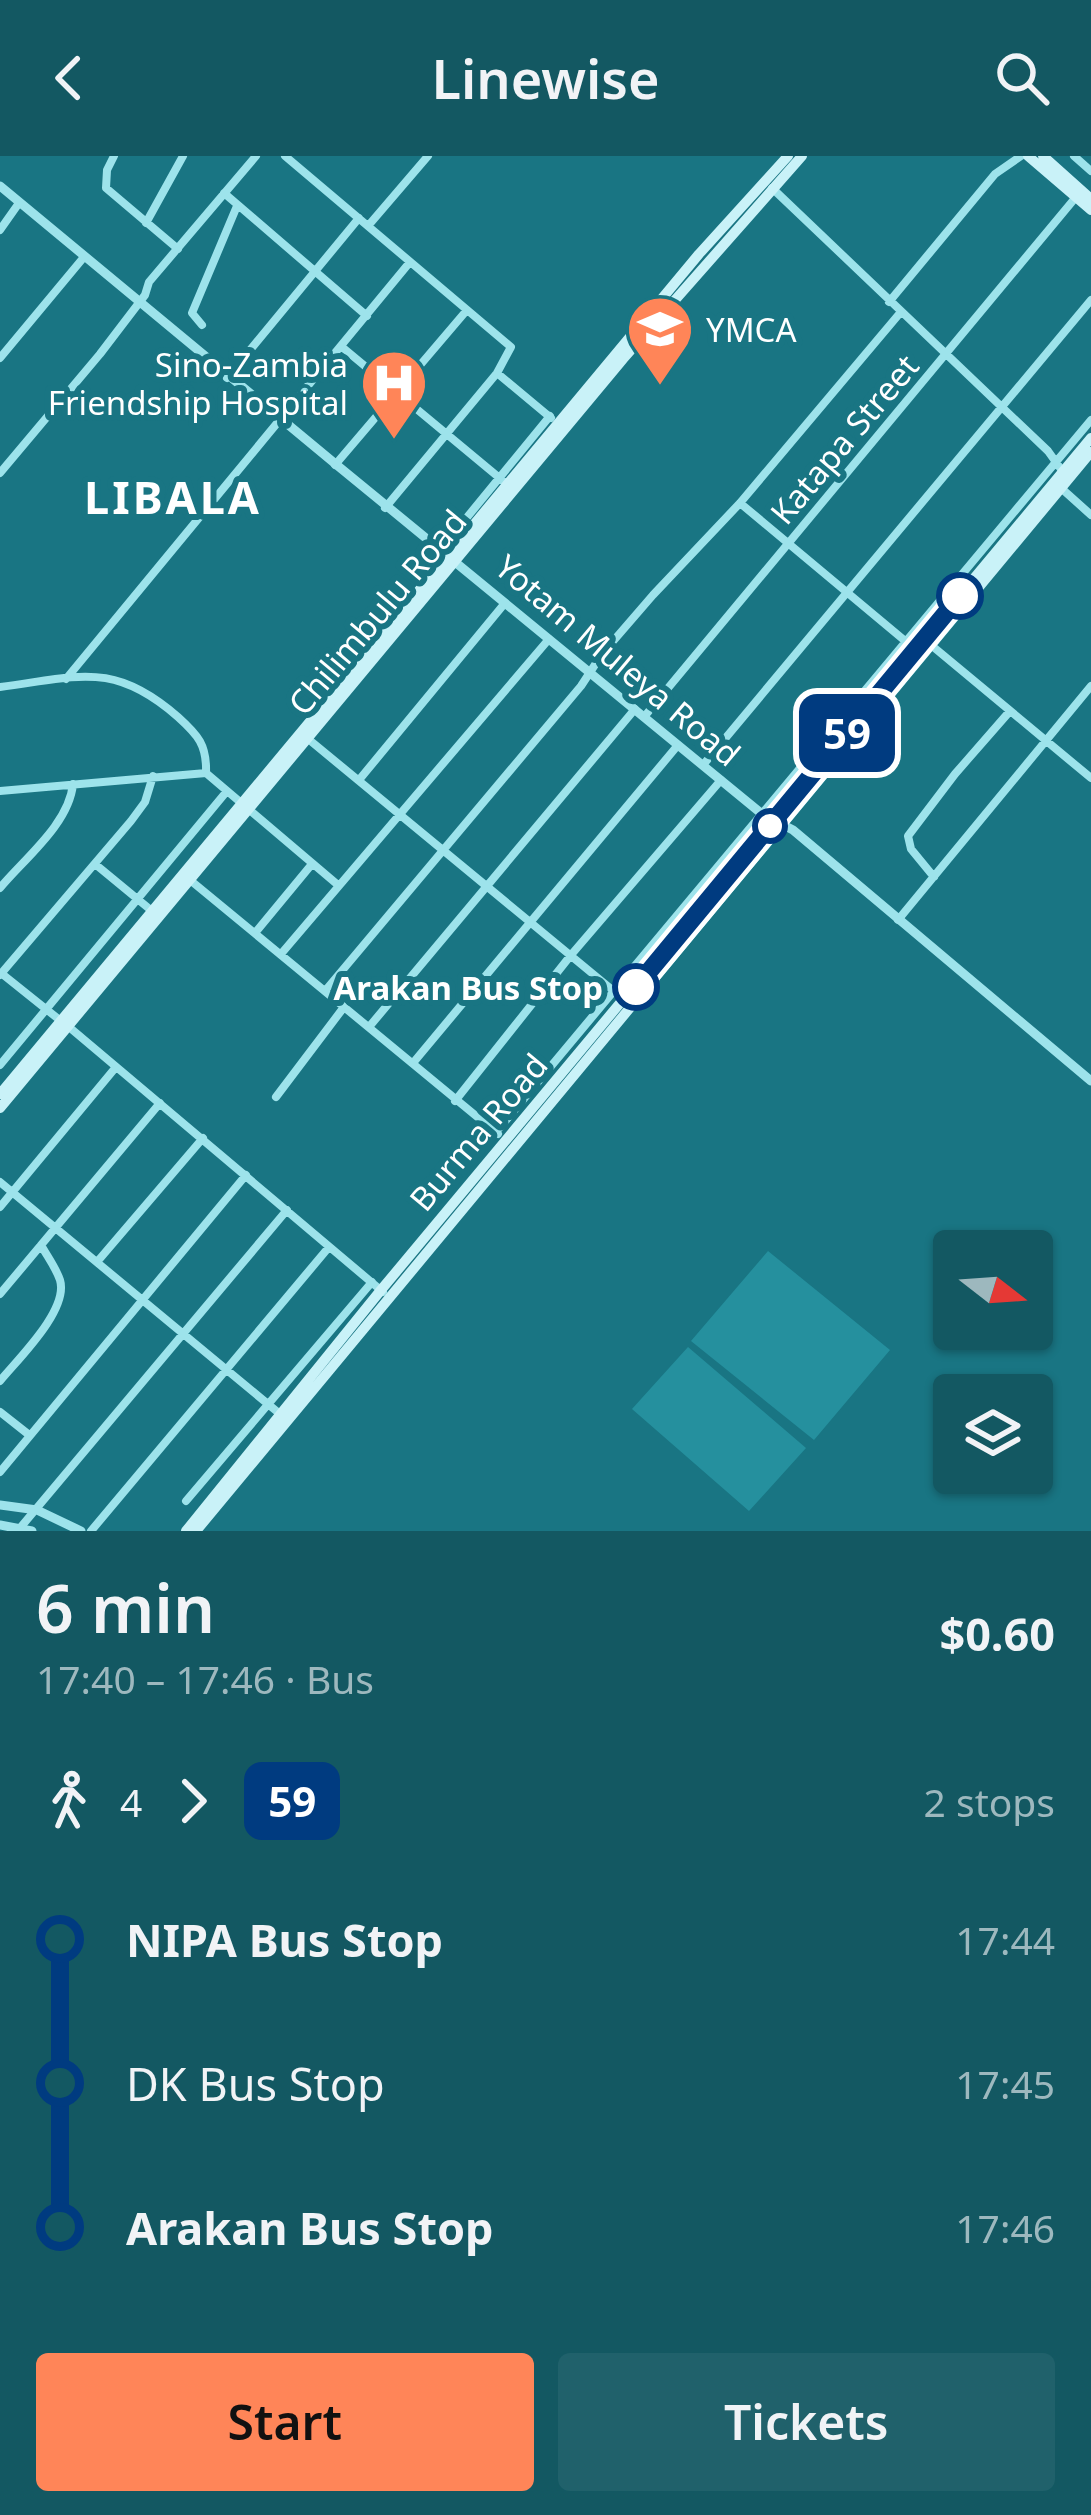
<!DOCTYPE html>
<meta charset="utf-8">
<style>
:root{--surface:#135862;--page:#20616b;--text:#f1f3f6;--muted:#9db8be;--accent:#ff8558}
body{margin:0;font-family:"Noto Sans",sans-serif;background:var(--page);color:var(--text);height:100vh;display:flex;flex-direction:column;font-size:45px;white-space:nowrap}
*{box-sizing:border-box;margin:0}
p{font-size:39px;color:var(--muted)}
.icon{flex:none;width:66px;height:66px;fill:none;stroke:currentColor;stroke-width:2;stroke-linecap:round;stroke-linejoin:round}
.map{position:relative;height:1375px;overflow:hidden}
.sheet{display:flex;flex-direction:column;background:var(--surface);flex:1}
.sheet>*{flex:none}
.badge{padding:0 24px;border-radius:18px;font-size:42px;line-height:78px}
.needle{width:78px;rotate:107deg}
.controls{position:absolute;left:933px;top:1074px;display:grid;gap:24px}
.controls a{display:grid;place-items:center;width:120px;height:120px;border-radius:12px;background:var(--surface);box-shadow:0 3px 9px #0004;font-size:60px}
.map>.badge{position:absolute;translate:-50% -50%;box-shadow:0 0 0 6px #fff}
.legs{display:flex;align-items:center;gap:18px;height:132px;padding:0 36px;font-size:39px}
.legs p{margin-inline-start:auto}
.summary{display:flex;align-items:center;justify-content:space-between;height:204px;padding:0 36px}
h1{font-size:66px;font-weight:600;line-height:90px}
.action{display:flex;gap:24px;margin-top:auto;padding:24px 36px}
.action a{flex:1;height:138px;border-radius:12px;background:var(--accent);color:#111;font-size:48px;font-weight:600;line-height:138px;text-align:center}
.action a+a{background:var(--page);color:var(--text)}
ul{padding:0 36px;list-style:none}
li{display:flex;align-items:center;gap:42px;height:144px;font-size:45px}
li i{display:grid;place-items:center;width:18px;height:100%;margin:0 15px;background:currentColor}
li i::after{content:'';width:30px;height:30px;margin:-15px;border:9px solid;border-radius:50%;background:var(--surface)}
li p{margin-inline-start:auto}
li:first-child i{background:linear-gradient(#0000 50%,currentColor 0)}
li:last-child i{background:linear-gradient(currentColor 50%,#0000 0)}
header{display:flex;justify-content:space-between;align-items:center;height:156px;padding:0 36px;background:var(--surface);font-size:54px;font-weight:600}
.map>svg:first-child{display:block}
.garden{fill:#25909e}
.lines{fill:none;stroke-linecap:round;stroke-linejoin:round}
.minor{stroke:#9de3eb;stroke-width:8}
.tertiary{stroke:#9de3eb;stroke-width:9}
.secondary{stroke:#c9f2f8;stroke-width:10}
.line-1-casing{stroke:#fff;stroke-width:27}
.line-1{stroke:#003b80;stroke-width:18}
.stop-1-dot{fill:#fff;stroke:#003b80;stroke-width:6}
.labels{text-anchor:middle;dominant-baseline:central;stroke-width:12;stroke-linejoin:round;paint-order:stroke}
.poi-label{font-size:33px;fill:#fff;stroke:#197583;text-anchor:start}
.street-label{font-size:33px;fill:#fff;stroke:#197583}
.stop-label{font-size:33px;font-weight:bold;fill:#fff;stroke:#197583;text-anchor:end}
.district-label{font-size:45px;font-weight:bold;letter-spacing:3px;fill:#fff;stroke:#197583}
</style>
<header><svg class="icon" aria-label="back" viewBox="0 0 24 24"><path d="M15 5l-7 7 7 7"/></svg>Linewise<svg class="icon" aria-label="search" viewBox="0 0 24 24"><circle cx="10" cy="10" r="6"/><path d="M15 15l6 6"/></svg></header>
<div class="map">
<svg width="1091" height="1375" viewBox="0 0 1091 1375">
<rect width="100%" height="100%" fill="#197583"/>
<path class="garden" d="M 768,1095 L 890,1194 L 814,1284 L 691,1185 Z
M 688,1191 L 806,1292 L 749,1355 L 632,1253 Z"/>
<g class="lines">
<path class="minor" d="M 114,0 L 107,14 L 106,32 L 178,93
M 285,0 L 511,191 L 497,217 L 385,352
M 1074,0 L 1091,15
M 772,32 L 1048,295 L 1063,316
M 224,37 L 367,160
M 146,67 L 183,0
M 368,70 L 428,0
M 0,74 L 19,47
M 889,146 L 995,18 L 1021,0
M 202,169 L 192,157 L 237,50
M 342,191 L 508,329
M 0,202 L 84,101
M 497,217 L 551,262
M 227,222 L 359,62
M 335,309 L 467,154
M 0,317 L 100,198 L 145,139 L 149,126 L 256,0
M 1061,332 L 1091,359
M 740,347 L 916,494
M 466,377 L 464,365 L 550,260
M 931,489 L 1091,622
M 66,523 L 410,106
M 0,531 C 78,521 113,504 178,561 C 198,579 207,589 206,617
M 644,561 L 1076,41
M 307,582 L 616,837
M 703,609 L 1091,144
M 359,624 L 505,447
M 0,635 L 206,617 L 338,729
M 95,708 L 152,755
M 934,721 L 911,693 L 908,680 L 955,618 L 1010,555
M 190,724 L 498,978
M 0,732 C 25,702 69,668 73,628
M 898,764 L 1091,530
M 255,777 L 312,708
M 281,798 L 549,483
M 1,817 L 61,865
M 0,819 L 131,665 L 145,646 L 153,620
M 325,835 L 581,530 L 602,498 L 653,439 L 740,347 L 900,157
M 69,871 L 383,1136
M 369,871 L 635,553
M 413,907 L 678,589
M 0,909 L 227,635
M 276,941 L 344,851
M 455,945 L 571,799 L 721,624
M 496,976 L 1091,264
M 0,1026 L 280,1258
M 0,1051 L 116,911
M 97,1106 L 203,982
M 0,1138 L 160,947
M 0,1225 C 18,1203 69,1154 60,1124 C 56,1112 47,1100 41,1089
M 0,1256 L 28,1278
M 0,1316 L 246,1019
M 186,1345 L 372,1126
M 20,1372 L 287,1054
M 91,1375 L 329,1091"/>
<path class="tertiary" d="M 0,30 C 253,241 507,449 762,658 L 793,674 L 1091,925
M 0,1349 L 37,1354 L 81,1375
M 0,1369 L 32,1375"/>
<path class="secondary" d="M 1028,0 L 1091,54
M 1043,0 L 1091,43
M 0,938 L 699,98 L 788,0
M 0,952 L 623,203 L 802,0
M 186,1375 L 381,1134 L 1091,282
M 196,1375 L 1091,296"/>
</g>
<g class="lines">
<g class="line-1-casing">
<path id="line-1" d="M 636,831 L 960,440"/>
</g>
<use href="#line-1" class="line-1"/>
</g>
<defs>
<g id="university-pin" transform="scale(3.45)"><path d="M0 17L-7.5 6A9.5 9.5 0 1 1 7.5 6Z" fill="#ff8558" stroke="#197583"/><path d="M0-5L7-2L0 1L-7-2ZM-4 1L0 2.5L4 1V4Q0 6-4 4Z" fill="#fff"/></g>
<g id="hospital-pin" transform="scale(3.45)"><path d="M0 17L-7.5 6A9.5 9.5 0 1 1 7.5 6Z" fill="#ff8558" stroke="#197583"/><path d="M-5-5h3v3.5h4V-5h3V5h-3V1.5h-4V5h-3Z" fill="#fff"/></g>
</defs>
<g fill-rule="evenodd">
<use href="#university-pin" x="660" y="173"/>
<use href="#hospital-pin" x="394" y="227"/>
</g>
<g class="stop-1-dot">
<circle cx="960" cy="440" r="21"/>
<circle cx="770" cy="670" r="15"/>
<circle cx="636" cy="831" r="21"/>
</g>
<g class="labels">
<g class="poi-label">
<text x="706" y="173">YMCA</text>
<text x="348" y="208" text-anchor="end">Sino-Zambia<tspan x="348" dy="38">Friendship Hospital</tspan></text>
</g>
<g class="street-label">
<text transform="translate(844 283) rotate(-50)">Katapa Street</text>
<text transform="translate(377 456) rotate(-50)">Chilimbulu Road</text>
<text transform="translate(618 504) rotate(40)">Yotam Muleya Road</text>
<text transform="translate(478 976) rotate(-50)">Burma Road</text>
</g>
<g class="stop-label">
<text x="603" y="831">Arakan Bus Stop</text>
</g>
<g class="district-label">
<text x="173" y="340">LIBALA</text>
</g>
</g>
</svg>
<div class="controls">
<a><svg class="needle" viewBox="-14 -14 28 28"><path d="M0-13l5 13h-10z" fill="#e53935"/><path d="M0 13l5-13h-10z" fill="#9db8be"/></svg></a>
<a><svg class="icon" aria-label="layers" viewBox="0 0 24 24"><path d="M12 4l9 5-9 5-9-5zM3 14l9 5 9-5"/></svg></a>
</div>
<b class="badge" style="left:847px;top:577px;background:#003b80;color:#fff">59</b>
</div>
<section class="sheet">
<div class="summary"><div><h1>6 min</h1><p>17:40 – 17:46 · Bus</p></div><b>$0.60</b></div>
<div class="legs"><svg class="icon" aria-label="walk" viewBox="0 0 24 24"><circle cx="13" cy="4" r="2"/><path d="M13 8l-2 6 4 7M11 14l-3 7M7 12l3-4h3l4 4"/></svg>4<svg class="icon" aria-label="forward" viewBox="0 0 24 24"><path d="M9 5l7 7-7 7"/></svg><b class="badge" style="background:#003b80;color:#fff">59</b><p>2 stops</p></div>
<ul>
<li><i style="color:#003b80"></i><b>NIPA Bus Stop</b><p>17:44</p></li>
<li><i style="color:#003b80"></i><span>DK Bus Stop</span><p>17:45</p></li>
<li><i style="color:#003b80"></i><b>Arakan Bus Stop</b><p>17:46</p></li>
</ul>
<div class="action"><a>Start</a><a>Tickets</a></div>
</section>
